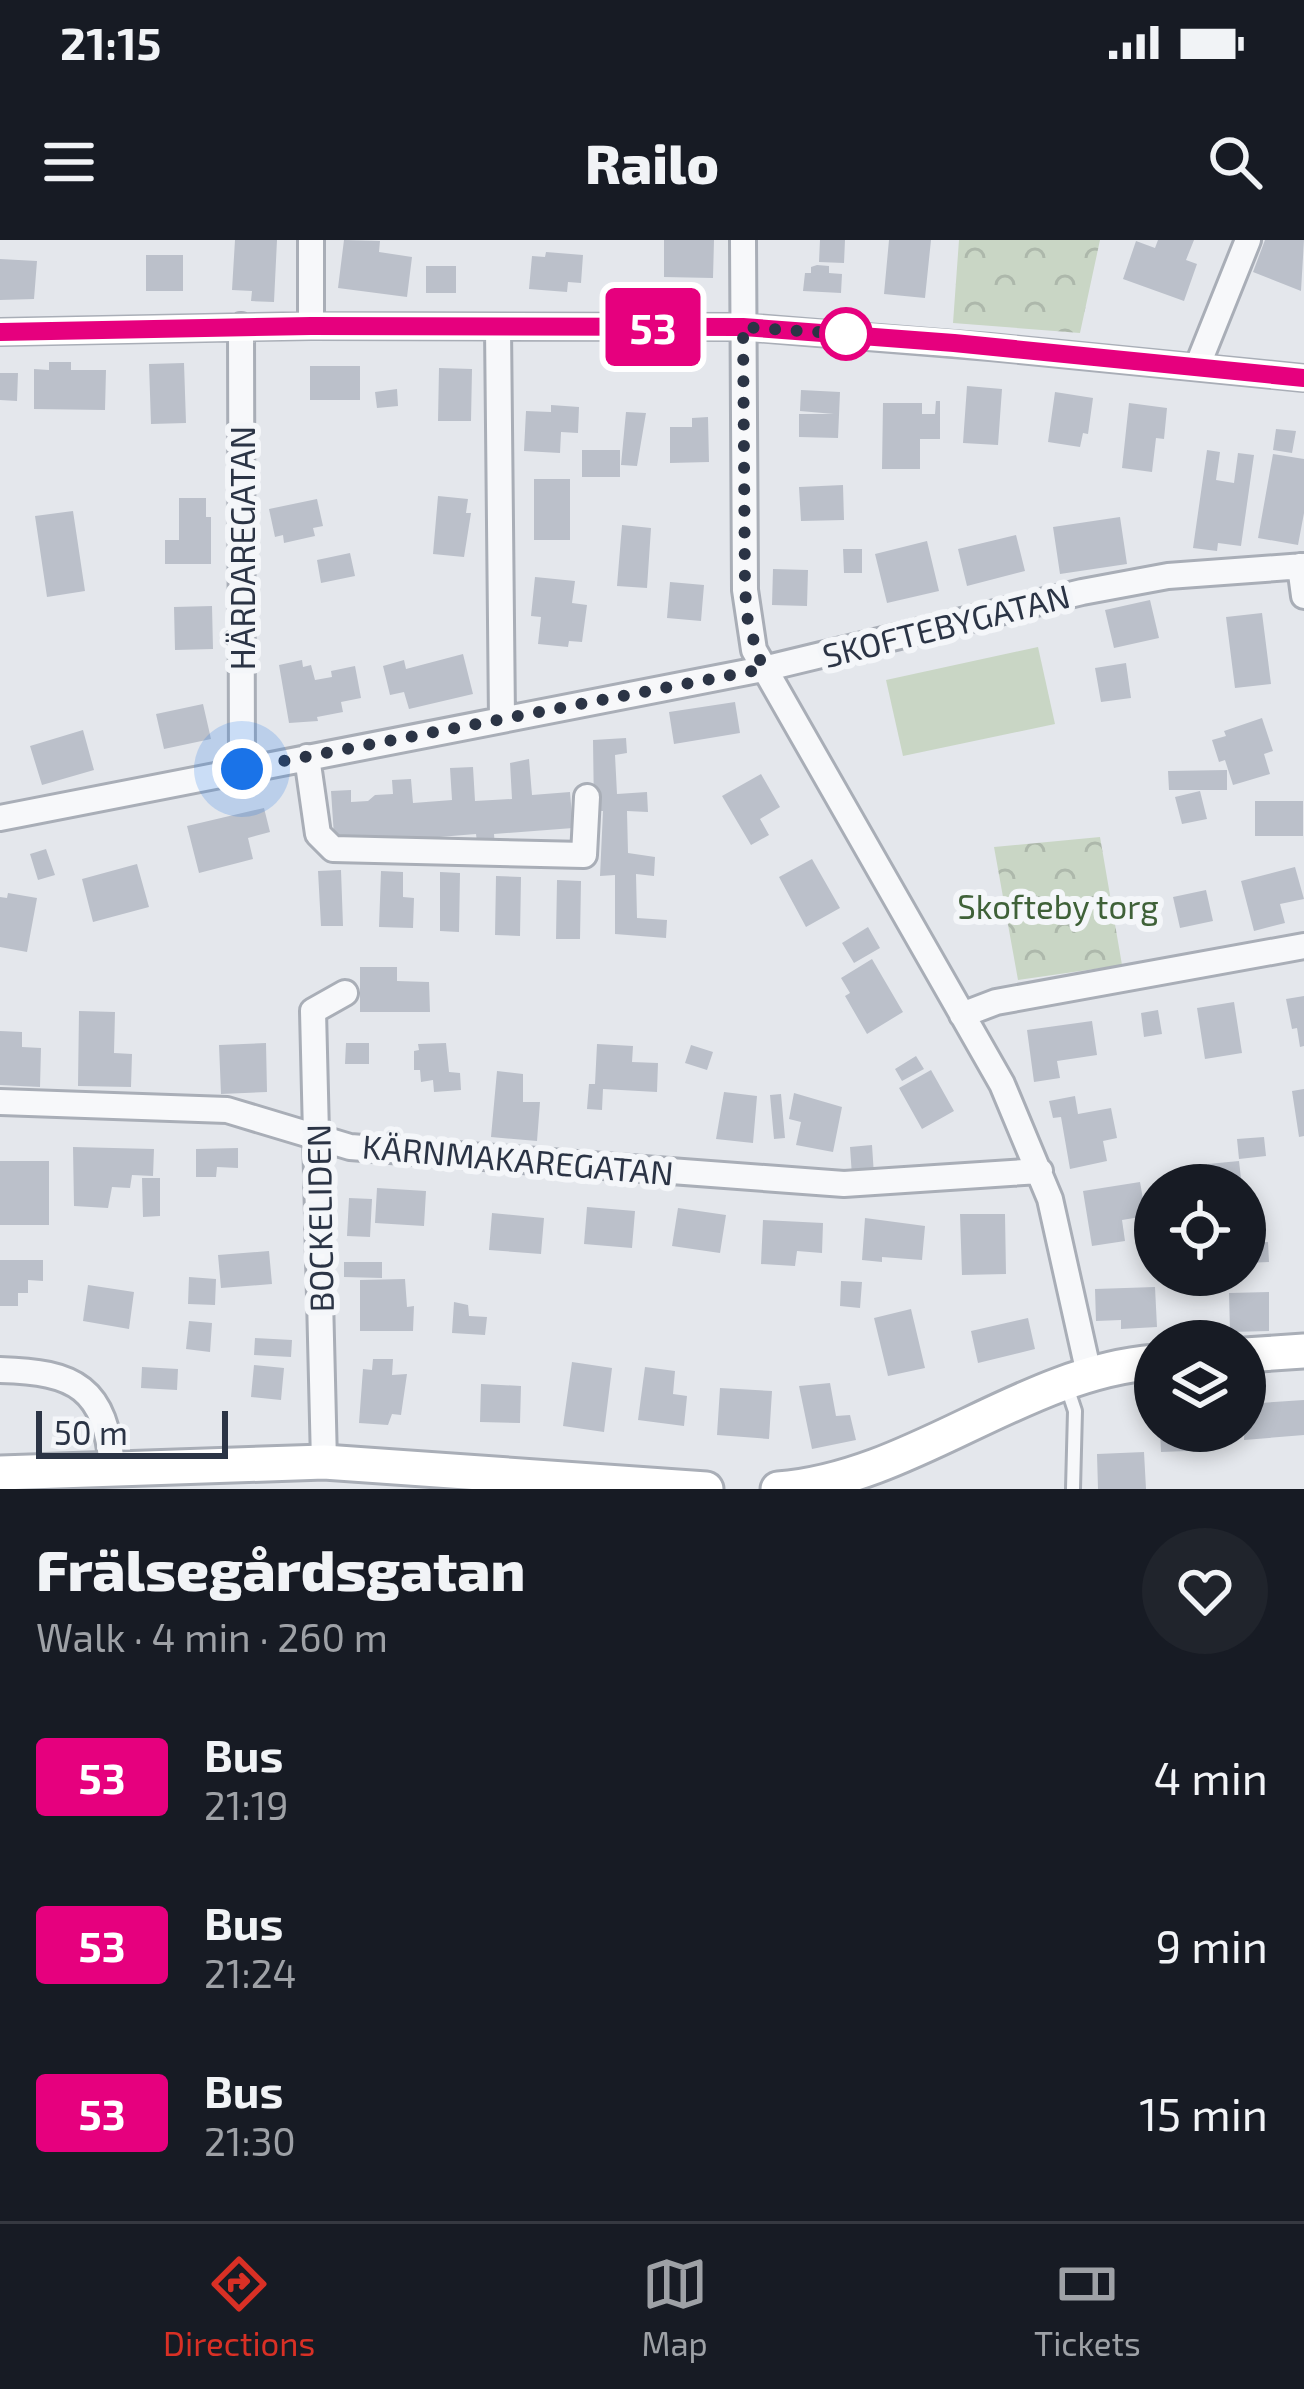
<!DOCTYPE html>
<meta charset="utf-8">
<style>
:root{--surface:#171b24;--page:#20242c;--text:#f1f3f6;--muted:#9ea1a6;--line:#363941;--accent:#d93025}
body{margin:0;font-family:"Exo 2",sans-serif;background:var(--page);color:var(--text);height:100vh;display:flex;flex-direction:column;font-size:45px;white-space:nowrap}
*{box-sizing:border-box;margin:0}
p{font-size:39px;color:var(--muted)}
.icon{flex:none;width:66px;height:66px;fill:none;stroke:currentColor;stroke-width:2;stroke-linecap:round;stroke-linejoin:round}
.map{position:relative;height:1249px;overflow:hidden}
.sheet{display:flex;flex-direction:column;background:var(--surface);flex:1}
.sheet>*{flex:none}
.badge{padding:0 24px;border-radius:9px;font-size:42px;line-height:78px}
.tools{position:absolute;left:1134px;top:924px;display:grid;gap:24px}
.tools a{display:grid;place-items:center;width:132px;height:132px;border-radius:50%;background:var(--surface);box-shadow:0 6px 18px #0003;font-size:60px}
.scale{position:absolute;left:36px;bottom:30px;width:192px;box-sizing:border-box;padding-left:12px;border:6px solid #2b3445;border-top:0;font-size:33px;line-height:42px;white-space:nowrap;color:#2b3445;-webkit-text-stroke:9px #f4f6f9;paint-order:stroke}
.you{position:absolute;width:60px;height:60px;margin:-30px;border:9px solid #fff;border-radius:50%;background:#1a73e8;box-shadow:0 0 0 18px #1a73e833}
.map>.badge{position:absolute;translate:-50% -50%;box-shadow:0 0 0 6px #fff}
.round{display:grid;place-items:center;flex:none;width:126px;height:126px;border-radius:63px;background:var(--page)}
.headline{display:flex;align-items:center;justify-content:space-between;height:204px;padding:0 36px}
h1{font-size:57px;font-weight:800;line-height:90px}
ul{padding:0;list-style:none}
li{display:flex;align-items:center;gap:36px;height:168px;padding:0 36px}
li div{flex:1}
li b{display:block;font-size:45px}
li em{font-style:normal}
li .badge{min-width:132px;font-weight:700;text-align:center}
.status{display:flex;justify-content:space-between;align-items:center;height:84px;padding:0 60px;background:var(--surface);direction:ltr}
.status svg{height:33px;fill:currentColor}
header{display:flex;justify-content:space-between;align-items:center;height:156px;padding:0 36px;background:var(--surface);font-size:54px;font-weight:800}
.tabs{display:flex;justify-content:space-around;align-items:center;height:168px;border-top:3px solid var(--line);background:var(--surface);font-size:33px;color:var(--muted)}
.tabs a{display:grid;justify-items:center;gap:6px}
.tabs .current{color:var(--accent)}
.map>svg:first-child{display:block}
.forest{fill:url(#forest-crowns)}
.garden{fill:#c9d6c5}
.building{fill:#bbc0ca}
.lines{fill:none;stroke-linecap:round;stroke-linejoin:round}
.lane-casing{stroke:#a9aeb7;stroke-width:18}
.street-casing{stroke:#a9aeb7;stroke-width:30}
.secondary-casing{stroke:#a9aeb7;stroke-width:39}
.lane{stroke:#f7f8fa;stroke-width:12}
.street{stroke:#f7f8fa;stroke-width:24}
.secondary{stroke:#fff;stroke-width:33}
.line-casing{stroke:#fff;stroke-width:27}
.line{stroke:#e6007e;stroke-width:18}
.walk{stroke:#2b3445;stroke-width:12;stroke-dasharray:0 21.6}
.stop-dot{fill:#fff;stroke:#e6007e;stroke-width:6}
.labels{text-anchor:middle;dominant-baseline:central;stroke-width:12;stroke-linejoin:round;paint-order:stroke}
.street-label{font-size:33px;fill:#2b3445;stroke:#f4f6f9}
.park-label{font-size:33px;fill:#3f6138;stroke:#f4f6f9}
</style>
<div class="status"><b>21:15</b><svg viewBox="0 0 49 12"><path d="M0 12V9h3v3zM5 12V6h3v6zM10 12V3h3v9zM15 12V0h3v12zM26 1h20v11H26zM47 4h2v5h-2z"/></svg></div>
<header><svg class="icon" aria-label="menu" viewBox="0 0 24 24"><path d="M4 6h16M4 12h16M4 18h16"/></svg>Railo<svg class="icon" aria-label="search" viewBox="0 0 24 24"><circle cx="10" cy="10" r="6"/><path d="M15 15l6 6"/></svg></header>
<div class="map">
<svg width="1304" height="1249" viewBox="0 0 1304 1249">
<defs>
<pattern id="forest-crowns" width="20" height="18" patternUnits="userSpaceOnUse" patternTransform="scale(3)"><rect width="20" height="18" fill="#c9d6c5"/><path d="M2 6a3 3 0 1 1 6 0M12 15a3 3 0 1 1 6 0" fill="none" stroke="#adb8ab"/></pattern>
</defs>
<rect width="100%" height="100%" fill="#e4e7ec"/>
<path class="forest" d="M 959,0 L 1100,0 L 1080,93 L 953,83 Z
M 1100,597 L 1122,725 L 1018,740 L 994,607 Z"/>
<path class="garden" d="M 1038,407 L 1055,484 L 903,516 L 886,440 Z"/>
<path class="building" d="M 235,0 L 277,0 L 274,62 L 251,61 L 252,51 L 232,50 Z
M 344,0 L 380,1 L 379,12 L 412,17 L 407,57 L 338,48 Z
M 664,0 L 714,0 L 713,38 L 664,37 Z
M 820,0 L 845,0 L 844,23 L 819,22 Z
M 889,0 L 931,0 L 925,58 L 884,54 Z
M 1158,0 L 1194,0 L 1186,20 L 1197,24 L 1184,61 L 1123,39 L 1136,1 L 1155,8 Z
M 1265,0 L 1304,0 L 1301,51 L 1253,32 Z
M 546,12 L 583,15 L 581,43 L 568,42 L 567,52 L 529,49 L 532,16 L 545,17 Z
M 146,15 L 183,15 L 183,51 L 146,51 Z
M 0,19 L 37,21 L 34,59 L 0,60 Z
M 817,25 L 829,26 L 829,33 L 842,34 L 841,53 L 803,51 L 805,33 L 811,33 L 811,27 Z
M 426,26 L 456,26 L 456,53 L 426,53 Z
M 49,122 L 71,122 L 71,130 L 106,130 L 105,170 L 34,169 L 34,129 L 49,130 Z
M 184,123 L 186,183 L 151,184 L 149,124 Z
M 310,126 L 360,126 L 360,160 L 310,160 Z
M 439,128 L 472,129 L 471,181 L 438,181 Z
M 0,133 L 18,133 L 17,161 L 0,160 Z
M 967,146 L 1002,149 L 998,205 L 963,203 Z
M 397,149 L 398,166 L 377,168 L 375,152 Z
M 801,150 L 840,152 L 838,198 L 799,197 L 799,174 L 834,174 L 800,171 Z
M 1055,152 L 1093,158 L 1088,194 L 1083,193 L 1080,207 L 1048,202 Z
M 936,161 L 940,161 L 940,199 L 920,199 L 920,229 L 882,229 L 883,163 L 922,163 L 922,174 L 935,174 Z
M 1129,163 L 1167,168 L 1164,199 L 1156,198 L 1152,232 L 1122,228 Z
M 551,165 L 579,167 L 578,193 L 561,192 L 560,213 L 524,211 L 526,171 L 551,172 Z
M 626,172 L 646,173 L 637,226 L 621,225 Z
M 708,177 L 709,222 L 670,223 L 670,187 L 692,187 L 692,178 Z
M 1276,189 L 1296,191 L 1292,213 L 1273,210 Z
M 582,210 L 620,210 L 620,237 L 582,237 Z
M 1207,210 L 1220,212 L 1216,240 L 1234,243 L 1238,213 L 1254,215 L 1241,306 L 1218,303 L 1217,311 L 1193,308 Z
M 1273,214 L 1304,219 L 1304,273 L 1298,305 L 1258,298 Z
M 534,239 L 570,239 L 570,300 L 534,300 Z
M 843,245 L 844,280 L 801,281 L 799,247 Z
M 438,256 L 468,259 L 466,273 L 471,273 L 464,317 L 433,314 Z
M 179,258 L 206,258 L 206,277 L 211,277 L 211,324 L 165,324 L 165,300 L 179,300 Z
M 317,259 L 323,286 L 313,288 L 315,296 L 284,303 L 283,295 L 275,297 L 269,269 Z
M 73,271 L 85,351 L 47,357 L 35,276 Z
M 1120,277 L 1127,324 L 1060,334 L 1053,287 Z
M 622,285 L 651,288 L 647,348 L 617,346 Z
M 1016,295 L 1025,331 L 967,346 L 958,309 Z
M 927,301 L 939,351 L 887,363 L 875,314 Z
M 843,309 L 862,309 L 862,333 L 844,333 Z
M 350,313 L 355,336 L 321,343 L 317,320 Z
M 773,329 L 808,330 L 807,366 L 772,365 Z
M 535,337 L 575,341 L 572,363 L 587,365 L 582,402 L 569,401 L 568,407 L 538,404 L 541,377 L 531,376 Z
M 670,342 L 704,345 L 701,381 L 667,378 Z
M 1150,360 L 1159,398 L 1114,408 L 1105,370 Z
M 212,366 L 213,409 L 175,410 L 174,367 Z
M 1262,373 L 1271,444 L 1235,448 L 1226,377 Z
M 463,414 L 473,454 L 409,469 L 404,452 L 390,455 L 383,426 L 404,420 L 406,429 Z
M 302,420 L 303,427 L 311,425 L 315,440 L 332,437 L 331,431 L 355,426 L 361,458 L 341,462 L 343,472 L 317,477 L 318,481 L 289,483 L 279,425 Z
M 1126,423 L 1131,458 L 1101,462 L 1095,428 Z
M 735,462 L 740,493 L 674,504 L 669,472 Z
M 203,464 L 211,499 L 164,509 L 156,474 Z
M 1262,478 L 1273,511 L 1264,514 L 1270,534 L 1233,545 L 1225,520 L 1219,522 L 1212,500 L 1226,496 L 1224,491 Z
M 83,490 L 94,530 L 42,545 L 30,506 Z
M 626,498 L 627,513 L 615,515 L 617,554 L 647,552 L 648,572 L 627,571 L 628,613 L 655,617 L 654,636 L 636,634 L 637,678 L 667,680 L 666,698 L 615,694 L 615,635 L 600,636 L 603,571 L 594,571 L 593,500 Z
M 529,519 L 532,555 L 570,552 L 573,588 L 494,594 L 495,608 L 478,610 L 476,594 L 341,605 L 334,596 L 331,551 L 351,550 L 351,562 L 368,561 L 375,555 L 393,554 L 392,540 L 411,539 L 413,563 L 452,560 L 450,528 L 473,527 L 475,561 L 512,559 L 510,523 Z
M 1227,530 L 1227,550 L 1169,550 L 1168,531 Z
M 761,534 L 780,567 L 760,579 L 769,595 L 751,605 L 722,556 Z
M 1200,551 L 1207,579 L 1182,584 L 1175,557 Z
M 1255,561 L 1303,561 L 1303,596 L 1255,596 Z
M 264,568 L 270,592 L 248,598 L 253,619 L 199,633 L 187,586 Z
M 46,609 L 55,635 L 38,640 L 30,614 Z
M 812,619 L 840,668 L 806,687 L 779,637 Z
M 137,624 L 149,667 L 93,682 L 82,639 Z
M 1295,627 L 1304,659 L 1280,664 L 1285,683 L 1254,691 L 1241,641 Z
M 341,630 L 343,686 L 321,686 L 318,631 Z
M 381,631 L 403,632 L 403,657 L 414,658 L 413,688 L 379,687 Z
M 440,632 L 460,633 L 459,692 L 440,691 Z
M 496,636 L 521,637 L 520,696 L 495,695 Z
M 557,640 L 581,641 L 580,699 L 556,699 Z
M 1206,650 L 1213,681 L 1180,688 L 1173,657 Z
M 8,653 L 37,658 L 27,712 L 0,707 L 0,657 L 7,658 Z
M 868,687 L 880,708 L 854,723 L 842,703 Z
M 872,719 L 903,772 L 867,794 L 845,756 L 850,753 L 841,738 Z
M 360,727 L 397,727 L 397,741 L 429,742 L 430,772 L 360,772 Z
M 1304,756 L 1304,806 L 1300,807 L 1297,788 L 1292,789 L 1286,759 Z
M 1234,762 L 1242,813 L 1205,819 L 1197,768 Z
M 1158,770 L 1162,794 L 1144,797 L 1141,773 Z
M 79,771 L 115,772 L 114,813 L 132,814 L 131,847 L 78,846 Z
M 1092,781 L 1097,815 L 1057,821 L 1060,838 L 1034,842 L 1027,790 Z
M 0,791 L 22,792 L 22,807 L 41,808 L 40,847 L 0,845 Z
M 266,803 L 267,852 L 221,854 L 219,805 Z
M 346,803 L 369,803 L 369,824 L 345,824 Z
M 446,803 L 449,832 L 460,833 L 461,850 L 434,852 L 433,840 L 421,842 L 420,830 L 414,830 L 414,811 L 419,810 L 418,804 Z
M 597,804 L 633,806 L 632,822 L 658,823 L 657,852 L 603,849 L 602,870 L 587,869 L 589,844 L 595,844 Z
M 691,805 L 713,812 L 707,830 L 685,823 Z
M 916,816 L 924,829 L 902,841 L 895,829 Z
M 931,830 L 954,871 L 922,889 L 899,848 Z
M 497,831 L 523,834 L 523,862 L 540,862 L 537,901 L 491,897 Z
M 1304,849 L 1304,896 L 1299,897 L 1292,851 Z
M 724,852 L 757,856 L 753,903 L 716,899 Z
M 794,853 L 842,867 L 833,912 L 796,905 L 801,882 L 789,879 Z
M 781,854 L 785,898 L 774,899 L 770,855 Z
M 1075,856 L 1078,874 L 1111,868 L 1117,898 L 1103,901 L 1107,921 L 1070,929 L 1061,877 L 1053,878 L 1049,861 Z
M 1264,897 L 1266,916 L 1239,919 L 1237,899 Z
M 872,905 L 874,935 L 852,936 L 850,907 Z
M 73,907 L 154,909 L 153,936 L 132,935 L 130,948 L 112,947 L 108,968 L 74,966 Z
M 238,908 L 238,928 L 217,927 L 216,937 L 196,937 L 196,909 Z
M 0,921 L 49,921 L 49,985 L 0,985 Z
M 1239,921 L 1241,938 L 1209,941 L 1208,924 Z
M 142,938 L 160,938 L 160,976 L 143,977 Z
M 1140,942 L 1146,976 L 1122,980 L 1125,1001 L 1092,1006 L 1083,951 Z
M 377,948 L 426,951 L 424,986 L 375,983 Z
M 349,958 L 372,959 L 370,997 L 347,996 Z
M 587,967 L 635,971 L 632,1008 L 584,1004 Z
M 678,968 L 726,975 L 720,1013 L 672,1006 Z
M 492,973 L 544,978 L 541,1014 L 489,1010 Z
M 960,974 L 1005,974 L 1006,1034 L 962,1035 Z
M 865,978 L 925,986 L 922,1020 L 882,1017 L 882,1022 L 862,1020 Z
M 763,980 L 823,983 L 822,1013 L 797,1011 L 795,1026 L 761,1024 Z
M 1268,1002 L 1269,1022 L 1245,1023 L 1245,1003 Z
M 269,1011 L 272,1044 L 221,1048 L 218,1015 Z
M 0,1020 L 43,1020 L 43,1041 L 28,1040 L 28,1053 L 18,1053 L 18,1066 L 0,1066 Z
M 344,1022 L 382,1022 L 382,1038 L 344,1037 Z
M 189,1037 L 216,1039 L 215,1065 L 188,1064 Z
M 405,1039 L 407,1067 L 414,1066 L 413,1091 L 360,1091 L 360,1040 Z
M 841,1041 L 862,1042 L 860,1068 L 840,1066 Z
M 88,1045 L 134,1052 L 129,1089 L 83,1081 Z
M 1155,1047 L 1157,1087 L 1121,1089 L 1121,1080 L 1096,1081 L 1095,1049 Z
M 1269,1052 L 1269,1091 L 1230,1092 L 1229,1053 Z
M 454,1062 L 468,1065 L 469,1076 L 487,1077 L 485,1095 L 452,1093 Z
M 911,1069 L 925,1128 L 888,1136 L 874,1078 Z
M 1028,1078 L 1035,1109 L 978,1123 L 971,1091 Z
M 189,1081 L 212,1083 L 210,1112 L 186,1109 Z
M 255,1098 L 292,1100 L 291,1117 L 254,1115 Z
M 373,1119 L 393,1119 L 392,1135 L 407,1134 L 401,1175 L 392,1174 L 388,1185 L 359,1183 L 363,1129 L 372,1130 Z
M 572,1122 L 612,1128 L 604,1192 L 563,1186 Z
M 254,1125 L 284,1128 L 281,1160 L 251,1157 Z
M 142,1127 L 178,1129 L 177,1150 L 141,1148 Z
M 645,1127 L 675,1131 L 673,1154 L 687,1156 L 684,1186 L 638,1180 Z
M 830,1143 L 836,1176 L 850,1175 L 856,1200 L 812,1209 L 799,1146 Z
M 481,1144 L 521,1146 L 520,1183 L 480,1182 Z
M 720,1148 L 772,1151 L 769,1199 L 717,1195 Z
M 1304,1160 L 1304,1195 L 1244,1200 L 1245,1164 Z
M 1160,1191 L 1212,1191 L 1213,1210 L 1161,1212 Z
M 1144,1212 L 1146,1249 L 1098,1249 L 1097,1214 Z"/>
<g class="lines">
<g class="lane-casing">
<path id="lane" d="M 1066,1144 L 1075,1171 L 1073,1249"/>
</g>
<g class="street-casing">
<path id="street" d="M 311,0 L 311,86
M 743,0 L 745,350 L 754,410 L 1002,844 L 1050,959 L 1089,1134
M 241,86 L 242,529
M 498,88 L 502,479
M 0,92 L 311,86 L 743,87 L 990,107 L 1304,138
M 1197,127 L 1248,0
M 1300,326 L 1304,356
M 307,517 L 318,594 L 333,609 L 584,615 L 587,557
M 0,578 L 763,429 L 1082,352 L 1168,336 L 1304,326
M 962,775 L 996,762 L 1304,706
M 0,862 L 227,870 L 350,907 L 844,944 L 1040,931
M 0,1130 C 75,1132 106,1147 112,1228
M 324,1222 L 313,771 L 345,753"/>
</g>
<g class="secondary-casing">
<path id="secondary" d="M 1245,1115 L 1304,1111
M 0,1233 L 324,1222 L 706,1249
M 778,1249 C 912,1239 1021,1133 1155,1122"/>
</g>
<use href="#lane" class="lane"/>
<use href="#street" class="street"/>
<use href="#secondary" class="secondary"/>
</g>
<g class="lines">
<g class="line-casing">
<path id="line" d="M 0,92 L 311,86 L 743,87 L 954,103 L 1304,138"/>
</g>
<use href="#line" class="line"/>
<path class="walk" d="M 242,529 L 763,429 L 748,383 L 745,350 L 743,87 L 846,94"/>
</g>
<circle class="stop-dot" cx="846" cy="94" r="24"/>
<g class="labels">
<g class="street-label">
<text transform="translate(242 308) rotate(-90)">HÄRDAREGATAN</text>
<text transform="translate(946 385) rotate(-14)">SKOFTEBYGATAN</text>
<text transform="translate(518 919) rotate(5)">KÄRNMAKAREGATAN</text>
<text transform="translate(319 978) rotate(-91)">BOCKELIDEN</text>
</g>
<g class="park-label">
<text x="1058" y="666">Skofteby torg</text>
</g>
</g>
</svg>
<div class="tools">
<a><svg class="icon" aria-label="locate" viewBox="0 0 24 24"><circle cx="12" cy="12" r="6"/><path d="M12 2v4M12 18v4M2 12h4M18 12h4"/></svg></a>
<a><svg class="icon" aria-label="layers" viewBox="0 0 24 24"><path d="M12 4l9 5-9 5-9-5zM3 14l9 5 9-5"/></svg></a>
</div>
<div class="scale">50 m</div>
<div class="you" style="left:242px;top:529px"></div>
<b class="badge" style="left:653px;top:87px;background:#e6007e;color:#fff">53</b>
</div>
<section class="sheet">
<div class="headline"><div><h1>Frälsegårdsgatan</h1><p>Walk · 4 min · 260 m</p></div><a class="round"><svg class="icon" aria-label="heart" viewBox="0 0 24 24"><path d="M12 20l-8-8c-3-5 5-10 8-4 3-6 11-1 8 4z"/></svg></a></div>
<ul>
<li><span class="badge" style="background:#e6007e;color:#fff">53</span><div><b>Bus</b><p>21:19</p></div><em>4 min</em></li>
<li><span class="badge" style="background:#e6007e;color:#fff">53</span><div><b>Bus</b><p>21:24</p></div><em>9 min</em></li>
<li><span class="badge" style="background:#e6007e;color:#fff">53</span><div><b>Bus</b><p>21:30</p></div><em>15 min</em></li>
</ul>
</section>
<nav class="tabs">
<a class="current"><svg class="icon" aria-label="directions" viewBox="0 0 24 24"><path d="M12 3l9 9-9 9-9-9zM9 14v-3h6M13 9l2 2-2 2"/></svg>Directions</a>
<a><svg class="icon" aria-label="map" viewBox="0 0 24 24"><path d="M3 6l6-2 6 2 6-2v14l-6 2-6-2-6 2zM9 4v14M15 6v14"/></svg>Map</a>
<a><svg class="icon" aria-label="tickets" viewBox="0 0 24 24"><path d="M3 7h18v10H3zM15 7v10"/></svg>Tickets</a>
</nav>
